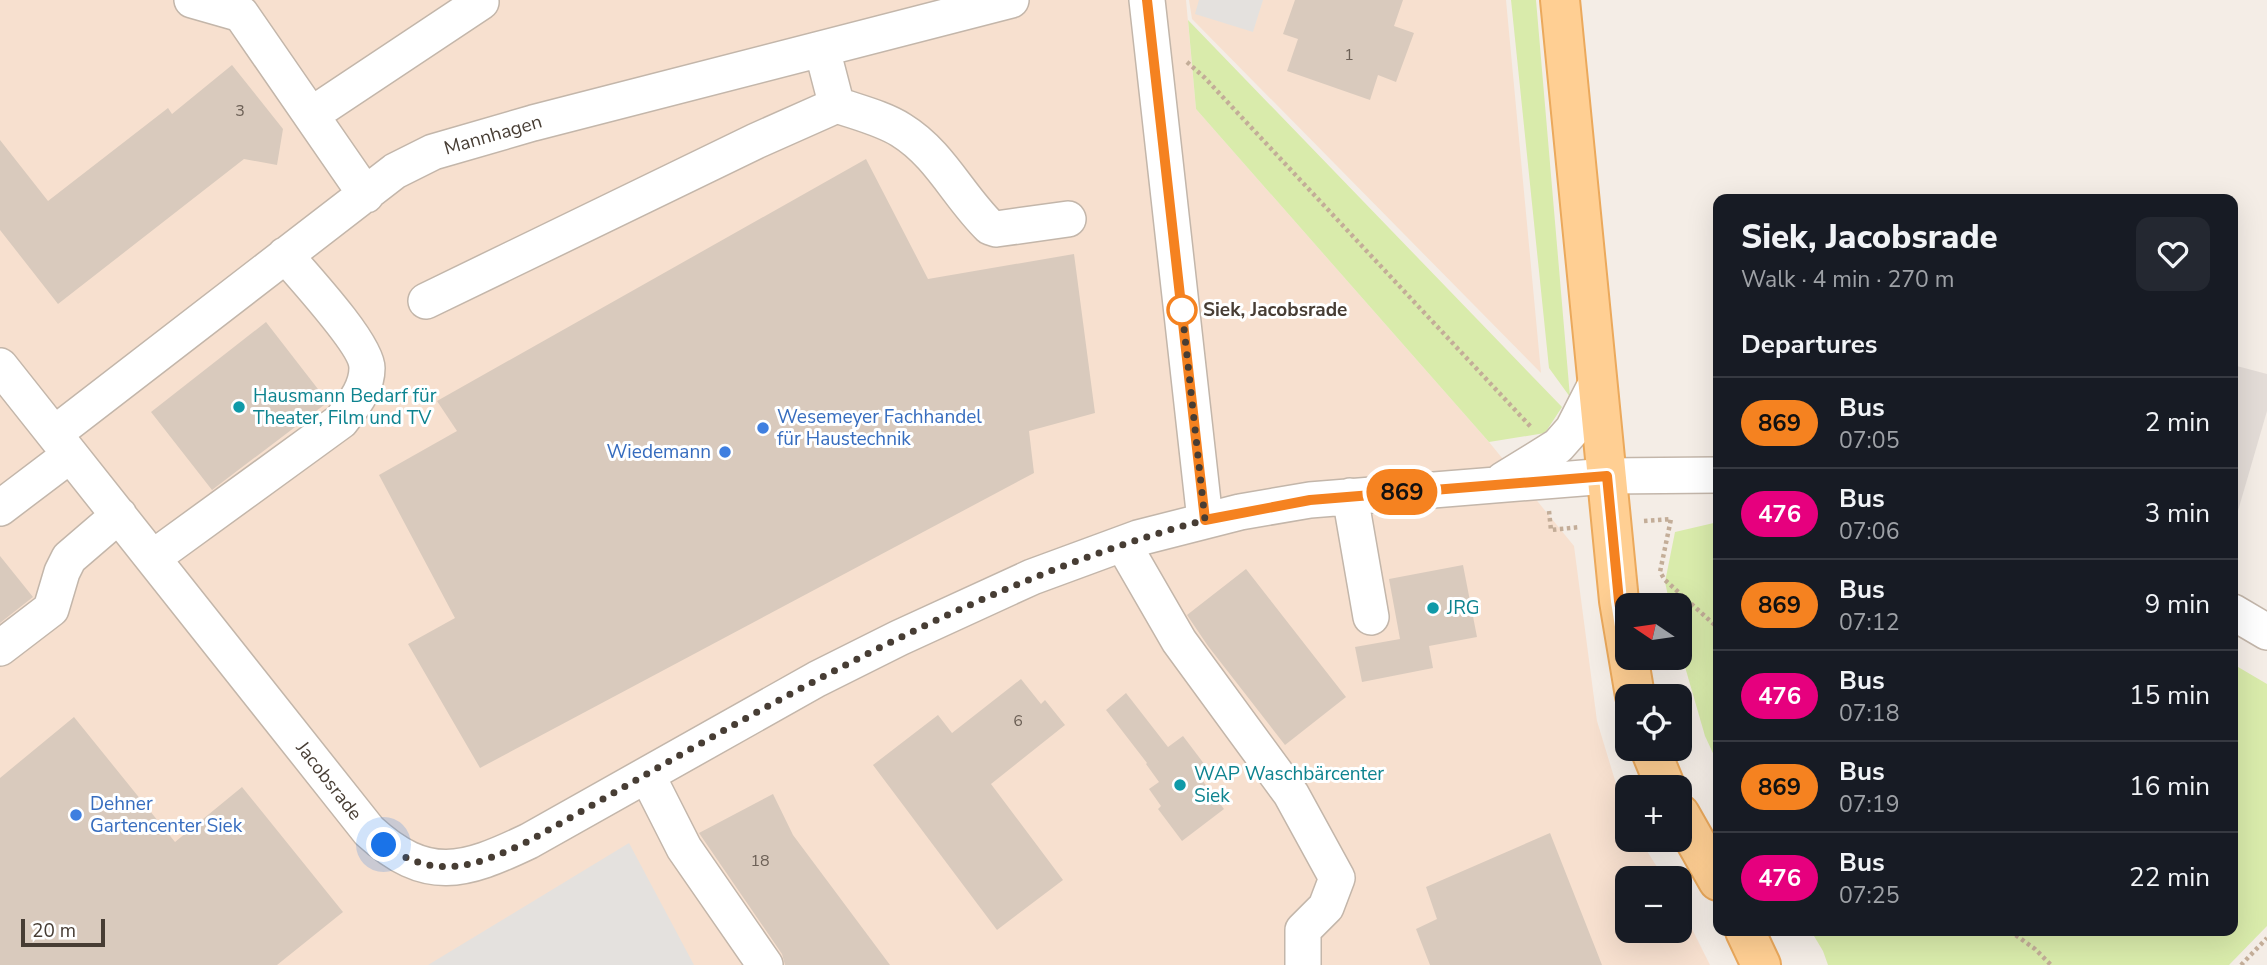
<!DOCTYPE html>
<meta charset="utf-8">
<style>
:root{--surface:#171b24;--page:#242831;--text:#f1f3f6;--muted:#9ea1a6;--line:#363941}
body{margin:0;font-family:"Nunito Sans",sans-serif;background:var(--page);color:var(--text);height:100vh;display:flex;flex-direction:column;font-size:26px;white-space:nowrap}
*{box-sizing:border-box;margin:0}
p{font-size:23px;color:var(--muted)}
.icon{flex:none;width:38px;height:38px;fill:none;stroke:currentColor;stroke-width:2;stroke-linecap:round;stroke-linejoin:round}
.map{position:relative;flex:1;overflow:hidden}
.details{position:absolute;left:1713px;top:194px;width:525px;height:742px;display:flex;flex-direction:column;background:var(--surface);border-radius:14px;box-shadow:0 7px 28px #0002}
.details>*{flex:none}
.badge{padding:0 14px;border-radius:23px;font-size:24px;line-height:46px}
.needle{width:46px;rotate:283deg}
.controls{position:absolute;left:1615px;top:593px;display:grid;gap:14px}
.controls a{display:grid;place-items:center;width:77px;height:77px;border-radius:14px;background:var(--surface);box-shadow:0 7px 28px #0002;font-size:35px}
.scale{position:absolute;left:21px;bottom:18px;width:84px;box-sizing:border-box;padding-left:7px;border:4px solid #473d34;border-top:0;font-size:19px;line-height:24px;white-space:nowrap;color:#473d34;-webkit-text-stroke:5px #fff;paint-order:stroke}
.you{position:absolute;width:35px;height:35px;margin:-18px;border:5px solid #fff;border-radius:50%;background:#1a73e8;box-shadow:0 0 0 10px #1a73e833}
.map>.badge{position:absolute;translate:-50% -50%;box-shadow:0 0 0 4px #fff}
h2{padding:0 28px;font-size:26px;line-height:63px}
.round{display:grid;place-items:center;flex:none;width:74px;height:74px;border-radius:14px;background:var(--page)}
.overview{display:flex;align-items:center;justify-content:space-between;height:119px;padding:0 28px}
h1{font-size:33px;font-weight:800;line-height:52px}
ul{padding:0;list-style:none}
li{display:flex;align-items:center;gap:21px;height:91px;padding:0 28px;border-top:2px solid var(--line)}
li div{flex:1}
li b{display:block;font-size:26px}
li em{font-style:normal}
li .badge{min-width:77px;font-weight:700;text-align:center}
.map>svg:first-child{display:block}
.commercial{fill:#f7e0cf}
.industrial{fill:#e3dcd7}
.green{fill:#d9ebab}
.parking{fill:#e4e1de}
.building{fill:#d9cabd}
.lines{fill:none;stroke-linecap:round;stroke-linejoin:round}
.minor-casing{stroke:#c3b6aa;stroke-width:38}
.major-casing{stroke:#eba95c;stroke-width:42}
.path{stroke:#c3ad98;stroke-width:4.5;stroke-dasharray:3.5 3.5;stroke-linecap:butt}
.minor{stroke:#fff;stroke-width:35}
.major{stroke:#ffcf93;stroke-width:38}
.line-casing{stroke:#fff;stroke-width:16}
.line{stroke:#f58220;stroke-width:10}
.walk{stroke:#473d34;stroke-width:7;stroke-dasharray:0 12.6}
.stop-dot{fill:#fff;stroke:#f58220;stroke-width:3.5}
.culture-dot{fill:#0f9aa8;stroke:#fff;stroke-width:2.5}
.shop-dot{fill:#3f7fe0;stroke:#fff;stroke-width:2.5}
.labels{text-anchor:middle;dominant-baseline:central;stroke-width:6;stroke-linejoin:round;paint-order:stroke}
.number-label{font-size:16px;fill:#6c6056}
.street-label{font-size:19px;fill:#473d34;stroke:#fff}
.stop-label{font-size:19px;font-weight:bold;fill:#473d34;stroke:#fff;text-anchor:start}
.culture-label{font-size:19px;fill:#0d838f;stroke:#fff;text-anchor:start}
.shop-label{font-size:19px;fill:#366cbe;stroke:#fff;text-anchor:start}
</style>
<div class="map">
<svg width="2267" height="965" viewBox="0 0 2267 965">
<rect width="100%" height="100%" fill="#f4ede6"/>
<path class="commercial" d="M 0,0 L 1186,0 L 1196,109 L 1489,442 L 1574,546 L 1597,721 L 1627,820 L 1628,840 L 1640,840 L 1664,878 L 1628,878 L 1628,931 L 1680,931 L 1680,905 L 1710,965 L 0,965 Z
M 1189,0 L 1506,0 L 1541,373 L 1192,19 Z"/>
<path class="industrial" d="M 2233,365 L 2267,374 L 2267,411 L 2233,528 Z"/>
<path class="green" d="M 1511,0 L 1536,0 L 1570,397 L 1549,368 Z
M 1188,20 L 1562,407 L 1545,433 L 1489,442 L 1196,109 Z
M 1718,522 L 1718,764 L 1705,736 L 1681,653 L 1680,606 L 1670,605 L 1665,582 L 1675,532 Z
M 2233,664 L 2267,684 L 2267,926 L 2229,965 L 1828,965 L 1823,951 L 1811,931 L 2233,931 Z"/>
<path class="parking" d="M 1199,0 L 1263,0 L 1253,32 L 1195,14 Z
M 629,843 L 694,965 L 428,965 Z"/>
<path class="building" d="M 1295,0 L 1403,0 L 1394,26 L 1414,33 L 1396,82 L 1378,75 L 1370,100 L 1287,71 L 1298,39 L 1283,34 Z
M 232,65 L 283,129 L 277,165 L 244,159 L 58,304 L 0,230 L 0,140 L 48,201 L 168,108 L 172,114 Z
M 866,159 L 928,279 L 1074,254 L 1095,413 L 1029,431 L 1034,473 L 480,768 L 408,644 L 455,618 L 379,475 L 457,431 L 437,401 Z
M 266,322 L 328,402 L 212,490 L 151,412 Z
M 0,556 L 33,597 L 0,623 Z
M 1463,565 L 1477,637 L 1429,646 L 1433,668 L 1362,682 L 1355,647 L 1400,639 L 1389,579 Z
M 1246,569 L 1346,697 L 1285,745 L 1208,646 L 1187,615 Z
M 1021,679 L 1041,704 L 1045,700 L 1065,725 L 991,784 L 1063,880 L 997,930 L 873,765 L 938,715 L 952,733 Z
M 1126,693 L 1168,747 L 1183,736 L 1211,773 L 1202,780 L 1224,809 L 1182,841 L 1158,809 L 1161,806 L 1149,789 L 1159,782 L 1146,764 L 1147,763 L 1106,710 Z
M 74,717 L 175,842 L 242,787 L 343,912 L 277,965 L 0,965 L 0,778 Z
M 773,794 L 793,835 L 890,965 L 785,965 L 782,954 L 699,833 Z
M 1550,833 L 1602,965 L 1430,965 L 1416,929 L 1437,919 L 1426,887 Z"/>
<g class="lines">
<g class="minor-casing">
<path id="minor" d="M 192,0 L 241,14 L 366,195
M 1147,0 L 1205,520
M 834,104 C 856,112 882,118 901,130 C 940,154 958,196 990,227 L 996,229 L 1068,219
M 311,115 L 481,2
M 426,301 L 756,141 L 828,109 L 834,104 L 835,99 L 822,49
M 0,366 L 369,831 C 427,884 464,872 529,841 L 817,679 L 899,638 L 1032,577 L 1138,538 L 1240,512 L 1310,500 L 1607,476 L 1718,475
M 54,434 L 395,171 L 433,152 L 533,123 L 1011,0
M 1503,480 L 1558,446 L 1573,429 L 1598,380
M 1350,496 L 1371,617
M 0,508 L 70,455
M 1123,544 L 1179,641 L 1291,794 L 1337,878 L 1326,907 L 1303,930 L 1303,965
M 154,557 L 341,421 C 353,405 367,389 367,368 C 367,345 303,276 285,255
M 2233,612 L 2267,632
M 0,648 L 51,609 L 62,572 L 69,558 L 119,515
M 647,775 L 684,848 L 765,965"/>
</g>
<g class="major-casing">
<path id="major" d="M 1560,0 L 1619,601 L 1635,696
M 1650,749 L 1666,788
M 1680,814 L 1718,881
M 1745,931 L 1761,965"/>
</g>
<path class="path" d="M 1187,62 L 1205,78 L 1531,427
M 1549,511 L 1551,530 L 1580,527
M 1644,521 L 1671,519 L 1660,572 L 1665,580 L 1718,628
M 2010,931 L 2035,949 L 2051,965
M 2241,965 L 2267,938"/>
<use href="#minor" class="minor"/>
<use href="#major" class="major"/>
</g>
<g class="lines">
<g class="line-casing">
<path id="line" d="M 1147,0 L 1205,520 L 1310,500 L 1607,476 L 1619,601 L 1628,658"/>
</g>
<use href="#line" class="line"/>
<path class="walk" d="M 384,845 C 438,881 474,867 529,841 C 747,718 962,585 1205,520 L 1182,310"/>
</g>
<circle class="stop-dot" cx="1182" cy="310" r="14"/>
<g class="culture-dot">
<circle cx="239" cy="407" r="7"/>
<circle cx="1433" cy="608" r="7"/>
<circle cx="1180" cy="785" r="7"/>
</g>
<g class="shop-dot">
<circle cx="763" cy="428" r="7"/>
<circle cx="725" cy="452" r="7"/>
<circle cx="76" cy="815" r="7"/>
</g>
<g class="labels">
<g class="number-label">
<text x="1349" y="55">1</text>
<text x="240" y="111">3</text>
<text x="1018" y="721">6</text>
<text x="760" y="861">18</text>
</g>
<g class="street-label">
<text transform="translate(493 135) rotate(-16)">Mannhagen</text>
<text transform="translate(329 781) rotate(52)">Jacobsrade</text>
</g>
<g class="stop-label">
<text x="1203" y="310">Siek, Jacobsrade</text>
</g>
<g class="culture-label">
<text x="253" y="396">Hausmann Bedarf für<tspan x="253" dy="22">Theater, Film und TV</tspan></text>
<text x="1447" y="608">JRG</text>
<text x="1194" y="774">WAP Waschbärcenter<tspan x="1194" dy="22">Siek</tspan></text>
</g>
<g class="shop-label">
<text x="777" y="417">Wesemeyer Fachhandel<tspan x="777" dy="22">für Haustechnik</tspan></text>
<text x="711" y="452" text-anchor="end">Wiedemann</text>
<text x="90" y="804">Dehner<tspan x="90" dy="22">Gartencenter Siek</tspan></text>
</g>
</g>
</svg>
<div class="controls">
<a><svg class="needle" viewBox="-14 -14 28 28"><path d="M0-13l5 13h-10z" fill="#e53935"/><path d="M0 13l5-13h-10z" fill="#9ea1a6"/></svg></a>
<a><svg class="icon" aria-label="locate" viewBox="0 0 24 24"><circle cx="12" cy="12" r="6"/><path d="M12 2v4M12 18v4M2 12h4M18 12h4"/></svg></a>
<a>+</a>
<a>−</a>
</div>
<div class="scale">20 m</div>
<div class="you" style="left:384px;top:845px"></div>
<b class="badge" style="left:1402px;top:492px;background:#f58220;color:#111">869</b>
<section class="details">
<div class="overview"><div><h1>Siek, Jacobsrade</h1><p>Walk · 4 min · 270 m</p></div><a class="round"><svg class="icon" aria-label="heart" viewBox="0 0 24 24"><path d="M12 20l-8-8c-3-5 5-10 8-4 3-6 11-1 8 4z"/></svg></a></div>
<h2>Departures</h2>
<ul>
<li><span class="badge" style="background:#f58220;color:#111">869</span><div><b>Bus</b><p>07:05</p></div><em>2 min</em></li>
<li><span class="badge" style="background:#e6007e;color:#fff">476</span><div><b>Bus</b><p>07:06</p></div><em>3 min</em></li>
<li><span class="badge" style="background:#f58220;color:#111">869</span><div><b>Bus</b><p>07:12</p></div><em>9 min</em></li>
<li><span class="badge" style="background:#e6007e;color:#fff">476</span><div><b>Bus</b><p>07:18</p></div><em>15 min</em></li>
<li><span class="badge" style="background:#f58220;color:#111">869</span><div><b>Bus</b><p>07:19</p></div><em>16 min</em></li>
<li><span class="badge" style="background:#e6007e;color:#fff">476</span><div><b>Bus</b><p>07:25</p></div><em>22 min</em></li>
</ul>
</section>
</div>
